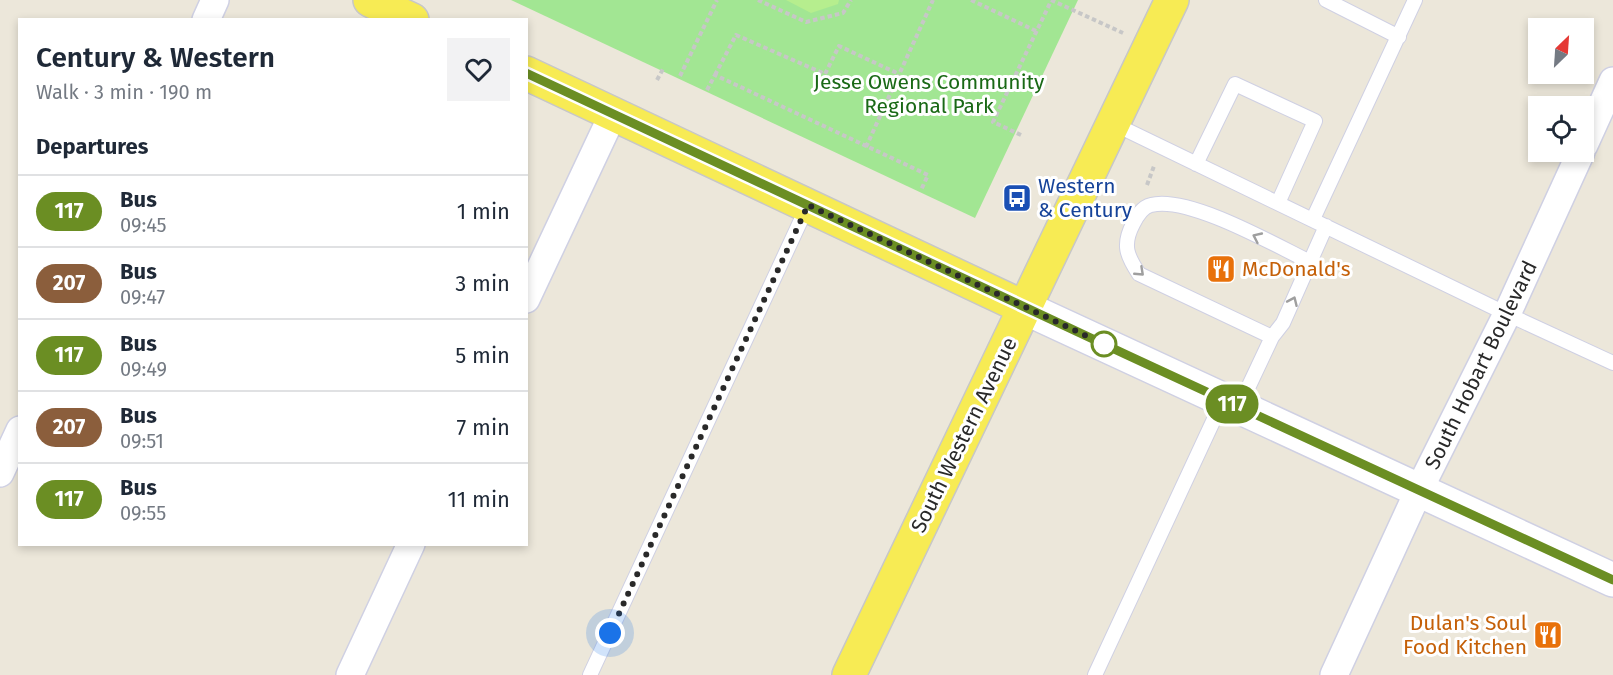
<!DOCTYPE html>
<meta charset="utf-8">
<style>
:root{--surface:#fff;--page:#f2f2f3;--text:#1f2937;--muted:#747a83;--line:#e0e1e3}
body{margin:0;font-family:"Fira Sans",sans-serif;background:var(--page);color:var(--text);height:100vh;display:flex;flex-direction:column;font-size:22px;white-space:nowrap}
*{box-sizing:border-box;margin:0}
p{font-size:20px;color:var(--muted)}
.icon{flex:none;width:33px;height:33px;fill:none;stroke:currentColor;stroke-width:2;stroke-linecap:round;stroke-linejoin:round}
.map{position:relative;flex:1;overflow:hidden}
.sheet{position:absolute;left:18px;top:18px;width:510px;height:528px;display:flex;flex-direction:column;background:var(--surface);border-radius:0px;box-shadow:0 3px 9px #0003}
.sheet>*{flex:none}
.badge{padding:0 12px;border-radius:20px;font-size:21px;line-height:39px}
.needle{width:39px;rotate:25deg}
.tools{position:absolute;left:1528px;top:18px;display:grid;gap:12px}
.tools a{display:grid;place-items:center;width:66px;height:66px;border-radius:0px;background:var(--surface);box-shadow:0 3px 9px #0003;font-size:30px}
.you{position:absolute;width:30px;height:30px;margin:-15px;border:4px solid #fff;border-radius:50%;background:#1a73e8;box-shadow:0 0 0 9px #1a73e833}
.map>.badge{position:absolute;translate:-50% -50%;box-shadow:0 0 0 3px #fff}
h2{padding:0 18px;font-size:22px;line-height:54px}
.round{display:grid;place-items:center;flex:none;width:63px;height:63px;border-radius:0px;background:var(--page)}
.overview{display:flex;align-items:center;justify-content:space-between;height:102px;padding:0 18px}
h1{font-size:28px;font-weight:600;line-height:45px}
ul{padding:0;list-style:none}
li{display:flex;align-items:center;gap:18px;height:72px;padding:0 18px;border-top:2px solid var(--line)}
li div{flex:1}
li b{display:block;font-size:22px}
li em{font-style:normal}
li .badge{min-width:66px;font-weight:700;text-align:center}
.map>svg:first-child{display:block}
.green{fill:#a2e693}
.pitch{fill:#b6ee8e}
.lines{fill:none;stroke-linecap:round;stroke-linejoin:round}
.service-casing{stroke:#cfd0e3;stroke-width:16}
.minor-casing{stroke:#cfd0e3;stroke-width:30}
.secondary-casing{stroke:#cfd0e3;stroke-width:36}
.primary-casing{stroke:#c7c7c7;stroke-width:36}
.path{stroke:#c7c7c7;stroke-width:4;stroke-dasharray:4.5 3;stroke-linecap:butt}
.service{stroke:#fff;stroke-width:14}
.minor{stroke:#fff;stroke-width:27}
.secondary{stroke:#fff;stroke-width:33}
.primary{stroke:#f7eb54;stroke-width:33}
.oneway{stroke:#9f9f9f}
.line-casing{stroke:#fff;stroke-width:14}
.line{stroke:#6b8e23;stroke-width:9}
.walk{stroke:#292929;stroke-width:6;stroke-dasharray:0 10.8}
.stop-dot{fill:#fff;stroke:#6b8e23;stroke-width:3}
.labels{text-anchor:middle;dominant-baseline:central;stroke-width:6;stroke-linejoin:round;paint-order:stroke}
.park-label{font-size:21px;fill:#1a6916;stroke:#fff}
.transit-label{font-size:21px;fill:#164399;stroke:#fff;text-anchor:start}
.food-label{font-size:21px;fill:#c56008;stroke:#fff;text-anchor:start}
.street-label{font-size:21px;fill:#292929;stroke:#fff}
</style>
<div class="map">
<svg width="1613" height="675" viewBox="0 0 1613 675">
<rect width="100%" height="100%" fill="#ece7da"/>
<path class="green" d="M 511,0 L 1078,0 L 975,218 Z"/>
<path class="pitch" d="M 786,0 L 839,0 L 838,4 L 811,13 Z"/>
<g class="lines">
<g class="service-casing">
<path id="service" d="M 1326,0 L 1399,37
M 1114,124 L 1507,314 L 1613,363
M 1196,164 L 1235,84 L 1315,121 L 1278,203
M 1313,219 L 1415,0
M 1272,337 L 1139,274 C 1127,256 1122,245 1133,224 C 1137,216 1142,207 1151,205 C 1188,195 1275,245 1310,262
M 1239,407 L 1272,337 L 1283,323 L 1326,226
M 590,675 L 808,205
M 1095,675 L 1223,400"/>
</g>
<g class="minor-casing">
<path id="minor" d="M 206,20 L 215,0
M 1584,145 L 1613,81
M 526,299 L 613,114
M 0,473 L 20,430
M 350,675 L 411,544
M 1334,675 L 1419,490 L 1507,314 L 1581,152"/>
</g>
<g class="secondary-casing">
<path id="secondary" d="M 1025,308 L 1613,580"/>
</g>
<g class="primary-casing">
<path id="primary" d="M 370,0 L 412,20
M 526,73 L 1025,308
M 849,675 L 1172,0"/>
</g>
<path class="path" d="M 758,0 L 806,22 L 843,13 L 851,0
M 971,0 L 1036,31
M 1051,0 L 1123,33
M 715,75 L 736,35 L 825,74 L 839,46 L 899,74
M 680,76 L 717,0
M 657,80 L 663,69
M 707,90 L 715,75 L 928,175 L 921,190
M 1021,135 L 993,122 L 1051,1
M 866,147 L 933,0
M 1147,185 L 1154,166"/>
<use href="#service" class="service"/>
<use href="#minor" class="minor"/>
<use href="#secondary" class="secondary"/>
<use href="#primary" class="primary"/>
</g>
<defs><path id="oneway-chevron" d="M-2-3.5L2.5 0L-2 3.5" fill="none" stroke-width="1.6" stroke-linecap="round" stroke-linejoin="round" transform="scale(1.5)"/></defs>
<g class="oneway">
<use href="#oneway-chevron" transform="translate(1257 237) rotate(-155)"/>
<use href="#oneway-chevron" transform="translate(1140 272) rotate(43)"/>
<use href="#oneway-chevron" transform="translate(1293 301) rotate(-66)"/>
</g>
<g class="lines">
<g class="line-casing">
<path id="line" d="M 526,73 L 1127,355 L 1613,580"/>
</g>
<use href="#line" class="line"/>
<path class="walk" d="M 610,633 L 808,205 L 1108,346 L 1104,344"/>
</g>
<defs>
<g id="bus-square" transform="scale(1.5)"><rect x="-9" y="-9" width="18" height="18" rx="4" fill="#1a4fb4" stroke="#fff"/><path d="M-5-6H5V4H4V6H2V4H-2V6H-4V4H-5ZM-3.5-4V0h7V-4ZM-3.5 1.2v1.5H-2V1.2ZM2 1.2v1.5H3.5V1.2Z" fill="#fff"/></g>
<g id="restaurant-square" transform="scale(1.5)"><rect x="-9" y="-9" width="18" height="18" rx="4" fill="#e8710a" stroke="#fff"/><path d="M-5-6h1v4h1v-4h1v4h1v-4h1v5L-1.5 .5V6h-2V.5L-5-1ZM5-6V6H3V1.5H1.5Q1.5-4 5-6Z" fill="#fff"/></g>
</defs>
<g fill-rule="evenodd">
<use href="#bus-square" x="1017" y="198"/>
<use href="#restaurant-square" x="1221" y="269"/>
<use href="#restaurant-square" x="1548" y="635"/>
</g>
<circle class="stop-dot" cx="1104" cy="344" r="12"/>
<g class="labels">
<g class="park-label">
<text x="929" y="82">Jesse Owens Community<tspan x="929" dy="24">Regional Park</tspan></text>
</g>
<g class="transit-label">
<text x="1038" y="186">Western<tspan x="1038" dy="24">&amp; Century</tspan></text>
</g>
<g class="food-label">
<text x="1242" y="269">McDonald's</text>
<text x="1527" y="623" text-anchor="end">Dulan's Soul<tspan x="1527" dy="24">Food Kitchen</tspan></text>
</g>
<g class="street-label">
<text transform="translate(1481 365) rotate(-64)">South Hobart Boulevard</text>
<text transform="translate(964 435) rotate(-64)">South Western Avenue</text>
</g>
</g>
</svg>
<div class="tools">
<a><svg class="needle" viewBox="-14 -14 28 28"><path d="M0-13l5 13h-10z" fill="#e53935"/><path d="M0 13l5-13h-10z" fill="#747a83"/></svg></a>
<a><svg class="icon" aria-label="locate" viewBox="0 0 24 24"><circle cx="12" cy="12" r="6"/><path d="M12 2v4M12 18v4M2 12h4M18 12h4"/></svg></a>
</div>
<div class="you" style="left:610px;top:633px"></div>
<b class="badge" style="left:1232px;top:404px;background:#6b8e23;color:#fff">117</b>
<section class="sheet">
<div class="overview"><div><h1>Century &amp; Western</h1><p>Walk · 3 min · 190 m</p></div><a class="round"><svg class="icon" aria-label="heart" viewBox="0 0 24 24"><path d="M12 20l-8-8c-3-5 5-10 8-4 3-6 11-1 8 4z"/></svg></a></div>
<h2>Departures</h2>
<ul>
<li><span class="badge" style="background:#6b8e23;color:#fff">117</span><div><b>Bus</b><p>09:45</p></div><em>1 min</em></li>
<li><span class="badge" style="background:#8b5e3c;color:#fff">207</span><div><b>Bus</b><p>09:47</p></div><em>3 min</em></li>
<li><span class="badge" style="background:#6b8e23;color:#fff">117</span><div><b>Bus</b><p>09:49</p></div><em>5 min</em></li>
<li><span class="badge" style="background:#8b5e3c;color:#fff">207</span><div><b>Bus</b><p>09:51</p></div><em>7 min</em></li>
<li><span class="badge" style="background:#6b8e23;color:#fff">117</span><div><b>Bus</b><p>09:55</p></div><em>11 min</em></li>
</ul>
</section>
</div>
